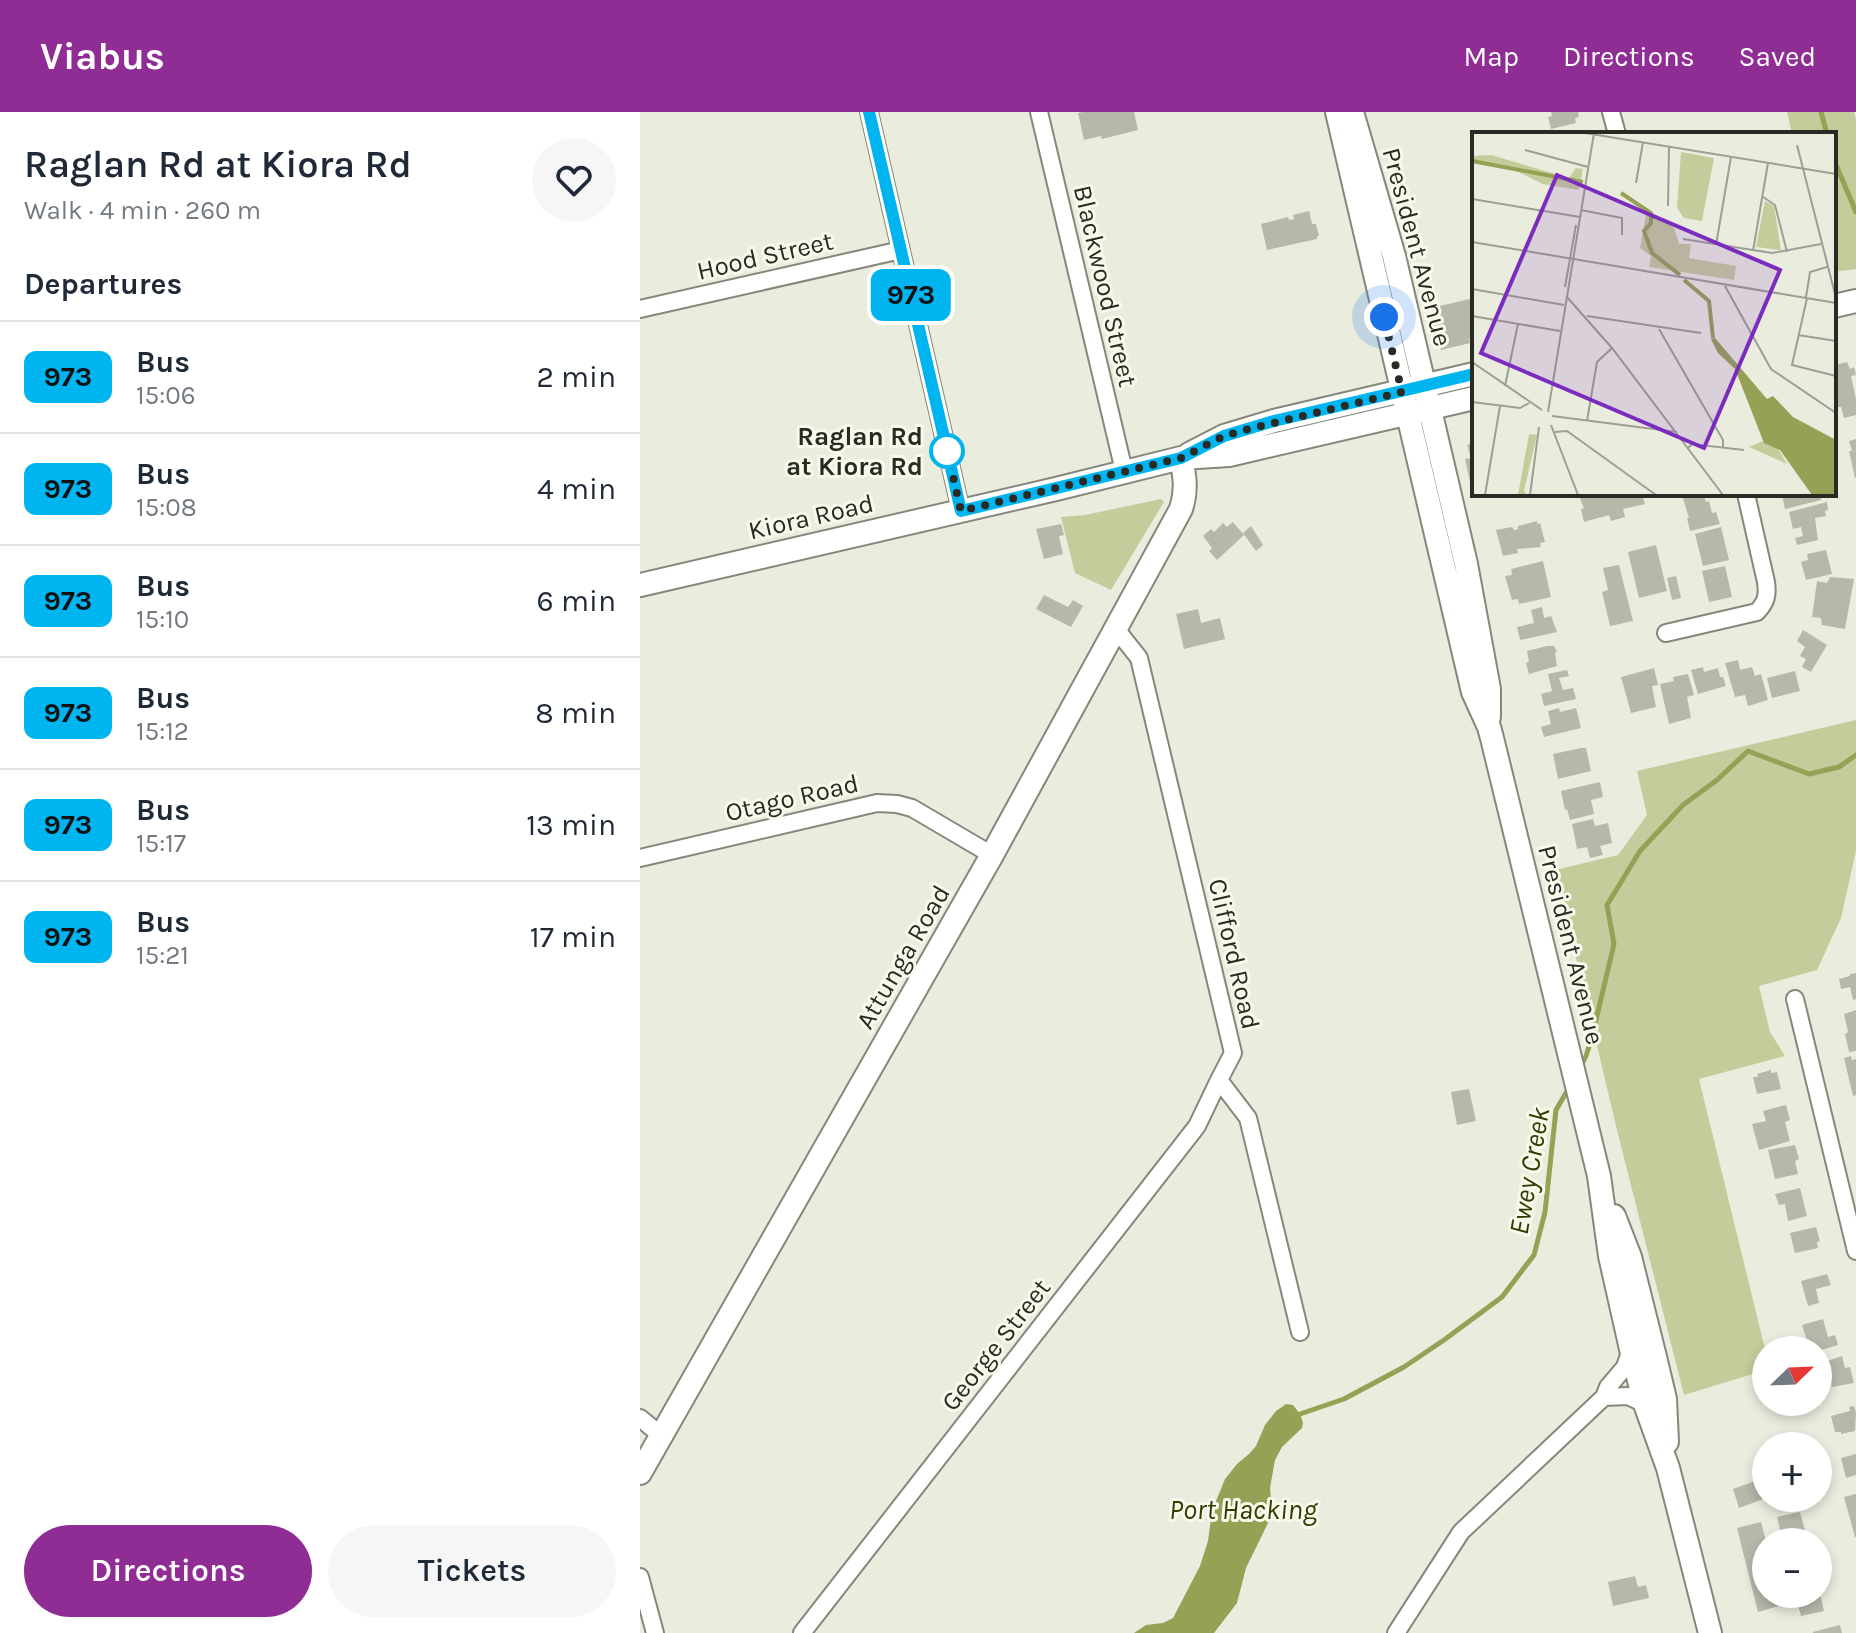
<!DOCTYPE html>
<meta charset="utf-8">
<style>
:root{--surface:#fff;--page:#f6f6f7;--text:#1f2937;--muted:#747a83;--line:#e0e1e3;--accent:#8f2d95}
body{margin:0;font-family:Karla,sans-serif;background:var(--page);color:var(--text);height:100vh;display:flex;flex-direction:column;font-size:30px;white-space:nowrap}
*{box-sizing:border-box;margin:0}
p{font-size:26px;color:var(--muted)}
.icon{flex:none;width:44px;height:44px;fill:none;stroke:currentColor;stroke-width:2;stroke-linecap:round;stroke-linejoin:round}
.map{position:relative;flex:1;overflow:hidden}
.sheet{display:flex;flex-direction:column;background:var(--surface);width:640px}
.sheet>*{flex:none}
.badge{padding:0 16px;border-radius:12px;font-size:28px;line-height:52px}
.needle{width:52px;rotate:67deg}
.tools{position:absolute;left:1112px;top:1224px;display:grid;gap:16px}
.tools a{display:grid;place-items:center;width:80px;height:80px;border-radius:50%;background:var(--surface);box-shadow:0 4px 12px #0003;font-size:40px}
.you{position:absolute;width:40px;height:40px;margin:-20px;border:6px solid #fff;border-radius:50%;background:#1a73e8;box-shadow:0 0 0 12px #1a73e833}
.map>.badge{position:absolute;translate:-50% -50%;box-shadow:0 0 0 4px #fff}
h2{padding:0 24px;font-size:30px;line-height:72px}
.round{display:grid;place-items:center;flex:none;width:84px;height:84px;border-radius:42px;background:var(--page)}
.summary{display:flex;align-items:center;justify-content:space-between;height:136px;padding:0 24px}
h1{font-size:38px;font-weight:600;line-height:60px}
.primary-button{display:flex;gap:16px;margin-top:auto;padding:16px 24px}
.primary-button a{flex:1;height:92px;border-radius:48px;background:var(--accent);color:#fff;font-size:32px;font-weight:600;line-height:92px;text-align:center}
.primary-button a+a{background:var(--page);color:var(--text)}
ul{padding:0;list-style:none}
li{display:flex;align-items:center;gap:24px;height:112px;padding:0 24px;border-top:2px solid var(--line)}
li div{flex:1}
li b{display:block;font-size:30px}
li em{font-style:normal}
li .badge{min-width:88px;font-weight:700;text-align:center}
header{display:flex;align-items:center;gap:48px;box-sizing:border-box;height:112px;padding:0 40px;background:var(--accent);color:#fff}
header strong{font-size:38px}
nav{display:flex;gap:44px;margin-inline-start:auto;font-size:28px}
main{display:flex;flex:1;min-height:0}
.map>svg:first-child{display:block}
.green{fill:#c4cc9b}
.water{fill:#97a156}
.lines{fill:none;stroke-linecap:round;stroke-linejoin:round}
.stream{stroke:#97a156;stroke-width:5}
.building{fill:#b6b9aa}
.street-casing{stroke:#85877a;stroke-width:20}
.secondary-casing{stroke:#85877a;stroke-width:26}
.street{stroke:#fff;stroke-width:16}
.secondary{stroke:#fff;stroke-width:22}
.line-casing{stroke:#fff;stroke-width:18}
.line{stroke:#00b5ef;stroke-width:12}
.walk{stroke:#292a24;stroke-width:8;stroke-dasharray:0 14.4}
.stop-dot{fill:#fff;stroke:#00b5ef;stroke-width:4}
.labels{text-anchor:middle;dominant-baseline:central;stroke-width:6;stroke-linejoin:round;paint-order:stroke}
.street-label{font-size:26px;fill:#292a24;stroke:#f7faeb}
.stop-label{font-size:26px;font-weight:bold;fill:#292a24;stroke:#f7faeb;text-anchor:end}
.water-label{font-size:28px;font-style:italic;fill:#343a00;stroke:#f7faeb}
.inset-river{fill:none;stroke:#97a156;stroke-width:4}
.inset-road{fill:none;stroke:#9d9f94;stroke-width:2}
.view{fill:#7b2cbf;fill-opacity:0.15;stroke:#7b2cbf;stroke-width:4}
.inset-edge{fill:none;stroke:#292a24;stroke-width:4}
</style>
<header>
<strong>Viabus</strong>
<nav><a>Map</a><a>Directions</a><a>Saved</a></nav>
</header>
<main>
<section class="sheet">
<div class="summary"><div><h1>Raglan Rd at Kiora Rd</h1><p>Walk · 4 min · 260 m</p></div><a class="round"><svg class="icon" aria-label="heart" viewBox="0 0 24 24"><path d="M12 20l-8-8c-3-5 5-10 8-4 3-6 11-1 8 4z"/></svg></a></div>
<h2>Departures</h2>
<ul>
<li><span class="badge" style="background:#00b5ef;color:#111">973</span><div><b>Bus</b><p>15:06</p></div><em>2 min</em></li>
<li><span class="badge" style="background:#00b5ef;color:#111">973</span><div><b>Bus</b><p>15:08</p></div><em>4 min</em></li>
<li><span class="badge" style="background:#00b5ef;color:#111">973</span><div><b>Bus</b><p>15:10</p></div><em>6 min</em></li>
<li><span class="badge" style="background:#00b5ef;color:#111">973</span><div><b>Bus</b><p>15:12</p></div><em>8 min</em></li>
<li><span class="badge" style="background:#00b5ef;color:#111">973</span><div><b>Bus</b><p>15:17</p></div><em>13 min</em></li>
<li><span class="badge" style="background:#00b5ef;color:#111">973</span><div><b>Bus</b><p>15:21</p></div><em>17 min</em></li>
</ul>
<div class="primary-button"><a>Directions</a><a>Tickets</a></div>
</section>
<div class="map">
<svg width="1216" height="1521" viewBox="0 0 1216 1521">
<rect width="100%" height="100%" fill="#eaedde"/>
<path class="green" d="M 1147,0 L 1214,0 L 1216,7 L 1216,157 L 1194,160 L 1194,22 L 1152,22 Z
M 521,387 L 524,390 L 471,478 L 435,461 L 421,405 L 445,403 Z
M 1216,608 L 1216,739 L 1201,806 L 1177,858 L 1119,874 L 1130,920 L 1145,944 L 1059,967 L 1126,1241 L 1126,1258 L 1044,1283 L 978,1022 L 915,758 L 978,743 L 1007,703 L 997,659 Z"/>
<path class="water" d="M 646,1292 L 653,1293 L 660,1302 L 663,1311 L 662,1316 L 642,1335 L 635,1348 L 630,1376 L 632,1398 L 629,1409 L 606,1456 L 597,1491 L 574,1521 L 494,1521 L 506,1513 L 523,1511 L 533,1506 L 560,1454 L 568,1429 L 572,1399 L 585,1367 L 597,1352 L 609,1342 L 616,1334 L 625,1313 L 636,1299 Z"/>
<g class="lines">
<path class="stream" d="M 1181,0 L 1187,22
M 1194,48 L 1216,100
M 941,954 L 946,944 L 952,925 L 974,832 L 967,793 L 1000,739 L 1043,693 L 1077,668 L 1108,639 L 1169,662 L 1199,655 L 1216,643
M 660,1302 L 704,1287 L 764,1255 L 804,1228 L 862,1185 L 894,1143 L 905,1100 L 916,998 L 930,974"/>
</g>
<path class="building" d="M 443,0 L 494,0 L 498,18 L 462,27 L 461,24 L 444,28 L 438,1 Z
M 911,0 L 938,0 L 939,5 L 935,6 L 936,11 L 911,17 L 908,5 L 912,4 Z
M 669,99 L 672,112 L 676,112 L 679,124 L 677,124 L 677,127 L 627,138 L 621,112 L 648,105 L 649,108 L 654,107 L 653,103 Z
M 834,186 L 834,226 L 829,227 L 830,231 L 801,238 L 791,196 Z
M 1207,250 L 1210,257 L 1214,255 L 1216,263 L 1211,264 L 1216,287 L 1216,303 L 1204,306 L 1201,295 L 1198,295 L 1194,278 L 1194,253 Z
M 1216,327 L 1216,366 L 1215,366 L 1209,339 L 1212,339 L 1209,329 Z
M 834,331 L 834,369 L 830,370 L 825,347 L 831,346 L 827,333 Z
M 938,382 L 962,382 L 963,386 L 969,385 L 969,382 L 1002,382 L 1005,392 L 983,397 L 985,405 L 971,409 L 969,403 L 944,410 L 941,397 L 944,396 Z
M 1046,382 L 1072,382 L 1064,385 L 1066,390 L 1069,389 L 1072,401 L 1076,400 L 1080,412 L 1050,419 L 1047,406 L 1049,406 L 1042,383 Z
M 1142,382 L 1180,382 L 1181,388 L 1145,397 Z
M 1187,390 L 1188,398 L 1185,399 L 1186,404 L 1175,406 L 1178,428 L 1157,433 L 1155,426 L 1163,424 L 1161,415 L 1153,417 L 1149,400 Z
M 897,409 L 897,412 L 900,411 L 905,430 L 900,431 L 901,435 L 877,437 L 878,441 L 863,444 L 856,418 L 872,415 L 874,418 L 878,417 L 878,414 Z
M 593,410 L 604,423 L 577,448 L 569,439 L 572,436 L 563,424 L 571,417 L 574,420 L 583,411 L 587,415 Z
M 421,412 L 424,423 L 419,424 L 423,442 L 404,447 L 396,417 Z
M 611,414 L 623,433 L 616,439 L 603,421 Z
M 1081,415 L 1089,448 L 1063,454 L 1055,422 Z
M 1016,433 L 1027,479 L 999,486 L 988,440 Z
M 1186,438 L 1192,462 L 1166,468 L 1161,450 L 1168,448 L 1167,442 Z
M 903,449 L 911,485 L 879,492 L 878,487 L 872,488 L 865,464 L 872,463 L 871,457 Z
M 979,453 L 993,509 L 970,514 L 962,480 L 968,478 L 963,456 Z
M 1085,454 L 1092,485 L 1069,490 L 1062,459 Z
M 1036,464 L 1041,486 L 1032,488 L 1027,466 Z
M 1190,465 L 1214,467 L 1205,517 L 1182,513 L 1181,506 L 1172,505 L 1177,469 L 1187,471 Z
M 404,483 L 428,495 L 433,488 L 443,494 L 431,515 L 396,497 Z
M 902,495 L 904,506 L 911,504 L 917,520 L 880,528 L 877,515 L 894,511 L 891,498 Z
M 558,497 L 561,511 L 580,506 L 585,527 L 544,537 L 536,502 Z
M 1163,518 L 1187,533 L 1171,560 L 1162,555 L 1166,547 L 1160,544 L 1165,535 L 1157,529 Z
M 907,534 L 914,534 L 917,540 L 915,541 L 917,554 L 889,562 L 886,551 L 889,550 L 887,539 Z
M 1098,548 L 1100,558 L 1112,555 L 1115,564 L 1121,562 L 1128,588 L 1108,594 L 1105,583 L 1095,585 L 1085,551 Z
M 1063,555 L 1064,560 L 1078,556 L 1080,565 L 1083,565 L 1086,574 L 1058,582 L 1051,558 Z
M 1014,556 L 1018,573 L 1012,574 L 1016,595 L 991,601 L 981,565 Z
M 927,558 L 929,564 L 919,566 L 923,578 L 933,576 L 936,587 L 904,594 L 901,582 L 912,579 L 908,562 Z
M 1155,559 L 1160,579 L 1132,586 L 1127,566 Z
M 1048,562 L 1054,583 L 1047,585 L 1051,606 L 1029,612 L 1020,572 L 1034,569 L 1033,565 Z
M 919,596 L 920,600 L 936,596 L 941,616 L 904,625 L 901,615 L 911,612 L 908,599 Z
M 941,636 L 946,636 L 951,659 L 918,667 L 913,642 Z
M 960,670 L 963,685 L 951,688 L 954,702 L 930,708 L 927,697 L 925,698 L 921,679 Z
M 953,707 L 955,714 L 968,711 L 972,731 L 960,734 L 963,743 L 950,746 L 947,735 L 937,737 L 932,712 Z
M 1216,861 L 1216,887 L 1213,888 L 1210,875 L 1201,877 L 1199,867 L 1210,864 L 1210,862 Z
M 1216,898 L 1216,939 L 1209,940 L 1205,922 L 1208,920 L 1204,902 Z
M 1211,944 L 1212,948 L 1216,947 L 1216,983 L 1213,984 L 1204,946 Z
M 1131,958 L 1131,961 L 1137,960 L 1141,977 L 1117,982 L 1113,965 L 1118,965 L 1117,962 Z
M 829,977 L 836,1009 L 817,1013 L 811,980 Z
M 1146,993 L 1150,1008 L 1145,1010 L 1150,1029 L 1119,1038 L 1112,1012 L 1126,1009 L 1123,999 Z
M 1155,1033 L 1159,1047 L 1155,1049 L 1158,1062 L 1135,1067 L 1128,1038 Z
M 1160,1076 L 1167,1104 L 1148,1109 L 1145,1092 L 1139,1093 L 1135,1082 Z
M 1176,1115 L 1180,1129 L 1177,1130 L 1178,1136 L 1155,1141 L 1150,1121 Z
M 1187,1162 L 1191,1173 L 1176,1177 L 1179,1191 L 1168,1194 L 1161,1169 Z
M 1183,1207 L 1188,1225 L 1195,1223 L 1198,1233 L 1178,1239 L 1170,1238 L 1162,1213 Z
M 1202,1244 L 1205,1256 L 1210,1255 L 1214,1271 L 1192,1275 L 1189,1266 L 1192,1265 L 1187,1249 Z
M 1214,1294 L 1216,1300 L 1215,1319 L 1201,1322 L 1201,1320 L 1195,1320 L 1191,1304 L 1210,1299 L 1209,1295 Z
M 1216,1342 L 1216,1363 L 1206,1366 L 1201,1346 Z
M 1126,1365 L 1126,1386 L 1099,1396 L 1093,1377 Z
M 1216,1382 L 1216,1425 L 1215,1425 L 1204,1385 Z
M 1160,1400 L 1168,1430 L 1143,1430 L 1137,1405 Z
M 1121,1410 L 1126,1429 L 1126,1482 L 1140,1482 L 1143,1493 L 1118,1500 L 1097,1416 Z
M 995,1464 L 998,1475 L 1006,1473 L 1009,1486 L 973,1494 L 968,1470 Z
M 1155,1482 L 1180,1482 L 1184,1499 L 1161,1504 Z
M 1200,1513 L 1202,1521 L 1173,1521 L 1173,1520 Z"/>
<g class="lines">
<g class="street-casing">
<path id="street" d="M 229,0 L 321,399
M 399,0 L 484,359
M 971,0 L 977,22
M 0,197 L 261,138
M 476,517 L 499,546 L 593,941 L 579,968 L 608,1006 L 660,1220
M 1026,521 L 1117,500 C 1126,490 1128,484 1126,470 L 1106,382
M 0,746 L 237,691 L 257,692 L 272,696 L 352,743
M 1155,887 L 1216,1139
M 964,1285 L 988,1284 L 1005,1292
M 0,1306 L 23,1325
M 0,1465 L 15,1521
M 162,1521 L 557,1014 L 579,968
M 756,1521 L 821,1420 L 964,1285 L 968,1275 L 985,1255 L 991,1237"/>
</g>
<g class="secondary-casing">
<path id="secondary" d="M 697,0 L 833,580 L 849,615 L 852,626 L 959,1064 L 970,1144 L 991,1237 L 1005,1292 L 1028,1356 L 1070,1521
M 712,0 L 754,144 L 826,452 L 849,577 L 849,605
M 1194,194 L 1216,189
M 549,342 L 584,324 L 634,309 L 834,262
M 0,473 L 416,377 L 541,346 L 589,343 L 834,286
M 974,1104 L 990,1145 L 1015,1245 L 1025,1287 L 1027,1330
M 0,1361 L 352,743 L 541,397 C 547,378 545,365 541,346"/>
</g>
<use href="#street" class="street"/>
<use href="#secondary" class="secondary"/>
</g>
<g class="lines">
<g class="line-casing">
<path id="line" d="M 229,0 L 321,399 L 541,346 L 584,324 L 634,309 L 834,262"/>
</g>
<use href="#line" class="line"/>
<path class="walk" d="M 307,339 L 321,399 L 541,346 L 584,324 L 609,317 L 762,280 L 744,205"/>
</g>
<circle class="stop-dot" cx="307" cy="339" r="16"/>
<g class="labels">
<g class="street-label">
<text transform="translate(777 135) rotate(75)">President Avenue</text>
<text transform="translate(125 144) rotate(-13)">Hood Street</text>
<text transform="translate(465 174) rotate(77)">Blackwood Street</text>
<text transform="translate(171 405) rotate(-13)">Kiora Road</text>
<text transform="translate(152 686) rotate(-13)">Otago Road</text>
<text transform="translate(931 833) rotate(76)">President Avenue</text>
<text transform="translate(594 842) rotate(77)">Clifford Road</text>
<text transform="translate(263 845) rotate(-60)">Attunga Road</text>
<text transform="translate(356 1233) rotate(-52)">George Street</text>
</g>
<g class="stop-label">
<text x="283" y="324">Raglan Rd<tspan x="283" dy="30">at Kiora Rd</tspan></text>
</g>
<g class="water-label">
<text transform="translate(889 1059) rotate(-80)">Ewey Creek</text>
<text x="603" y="1397">Port Hacking</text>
</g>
</g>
<g transform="translate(832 20)">
<rect width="364" height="364" fill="#eaedde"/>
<path d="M 209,20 L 242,26 L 230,89 L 212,86 L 205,76 ZM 19,23 L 97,46 L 104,36 L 111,37 L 107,58 L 71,52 L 36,35 L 0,31 L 1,24 ZM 293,69 L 302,74 L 309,118 L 284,115 ZM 175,77 L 202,96 L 207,112 L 219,112 L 217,126 L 264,134 L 262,148 L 177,135 L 179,124 L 168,116 ZM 57,302 L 65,303 L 52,359 L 55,363 L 46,363 ZM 291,309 L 305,315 L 315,332 L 277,315 Z" fill="#c4cc9b"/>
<path d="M 243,206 L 295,267 L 301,264 L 321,285 L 364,308 L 364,363 L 340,363 L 308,318 L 292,311 L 263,237 L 246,221 L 239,207 Z" fill="#97a156"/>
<path class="inset-river" d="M 0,29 L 111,50M 149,61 L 179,81 L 179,91 L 172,99 L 180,121 L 208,143M 212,148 L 237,169 L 241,206"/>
<path class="inset-road" d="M 113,1 L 364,42M 325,13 L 364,166M 53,18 L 116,35M 164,51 L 171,10M 291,65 L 303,73 L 315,120M 0,67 L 108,85M 196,74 L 197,15M 109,78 L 150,86 L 150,103M 211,107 L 300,121 L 349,112M 0,110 L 364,171M 244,113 L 259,25M 281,119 L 296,31M 253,154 L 299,237 L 364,281M 93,155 L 104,93M 0,157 L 92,173M 94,164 L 140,216 L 251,363M 334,165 L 338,140 L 355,135M 335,166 L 320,233 L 364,244M 0,184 L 88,199M 115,184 L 229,201M 187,197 L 251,308 L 251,316M 326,203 L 364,209M 0,230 L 70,278M 33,254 L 46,192M 0,270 L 48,276 L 57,271M 76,280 L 122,1M 80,284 L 205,300M 115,289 L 125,230 L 140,216M 79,293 L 106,363M 83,300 L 95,299 L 184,363M 216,316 L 220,312 L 272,318M 13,363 L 28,274M 58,363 L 67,295"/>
<path class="view" d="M 85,43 L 308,138 L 232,316 L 9,221 Z"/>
<rect width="364" height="364" class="inset-edge"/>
</g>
</svg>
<div class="tools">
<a><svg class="needle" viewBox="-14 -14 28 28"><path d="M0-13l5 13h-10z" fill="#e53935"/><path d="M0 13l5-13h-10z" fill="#747a83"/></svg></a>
<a>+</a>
<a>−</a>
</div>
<div class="you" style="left:744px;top:205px"></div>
<b class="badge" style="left:271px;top:183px;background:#00b5ef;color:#111">973</b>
</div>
</main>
